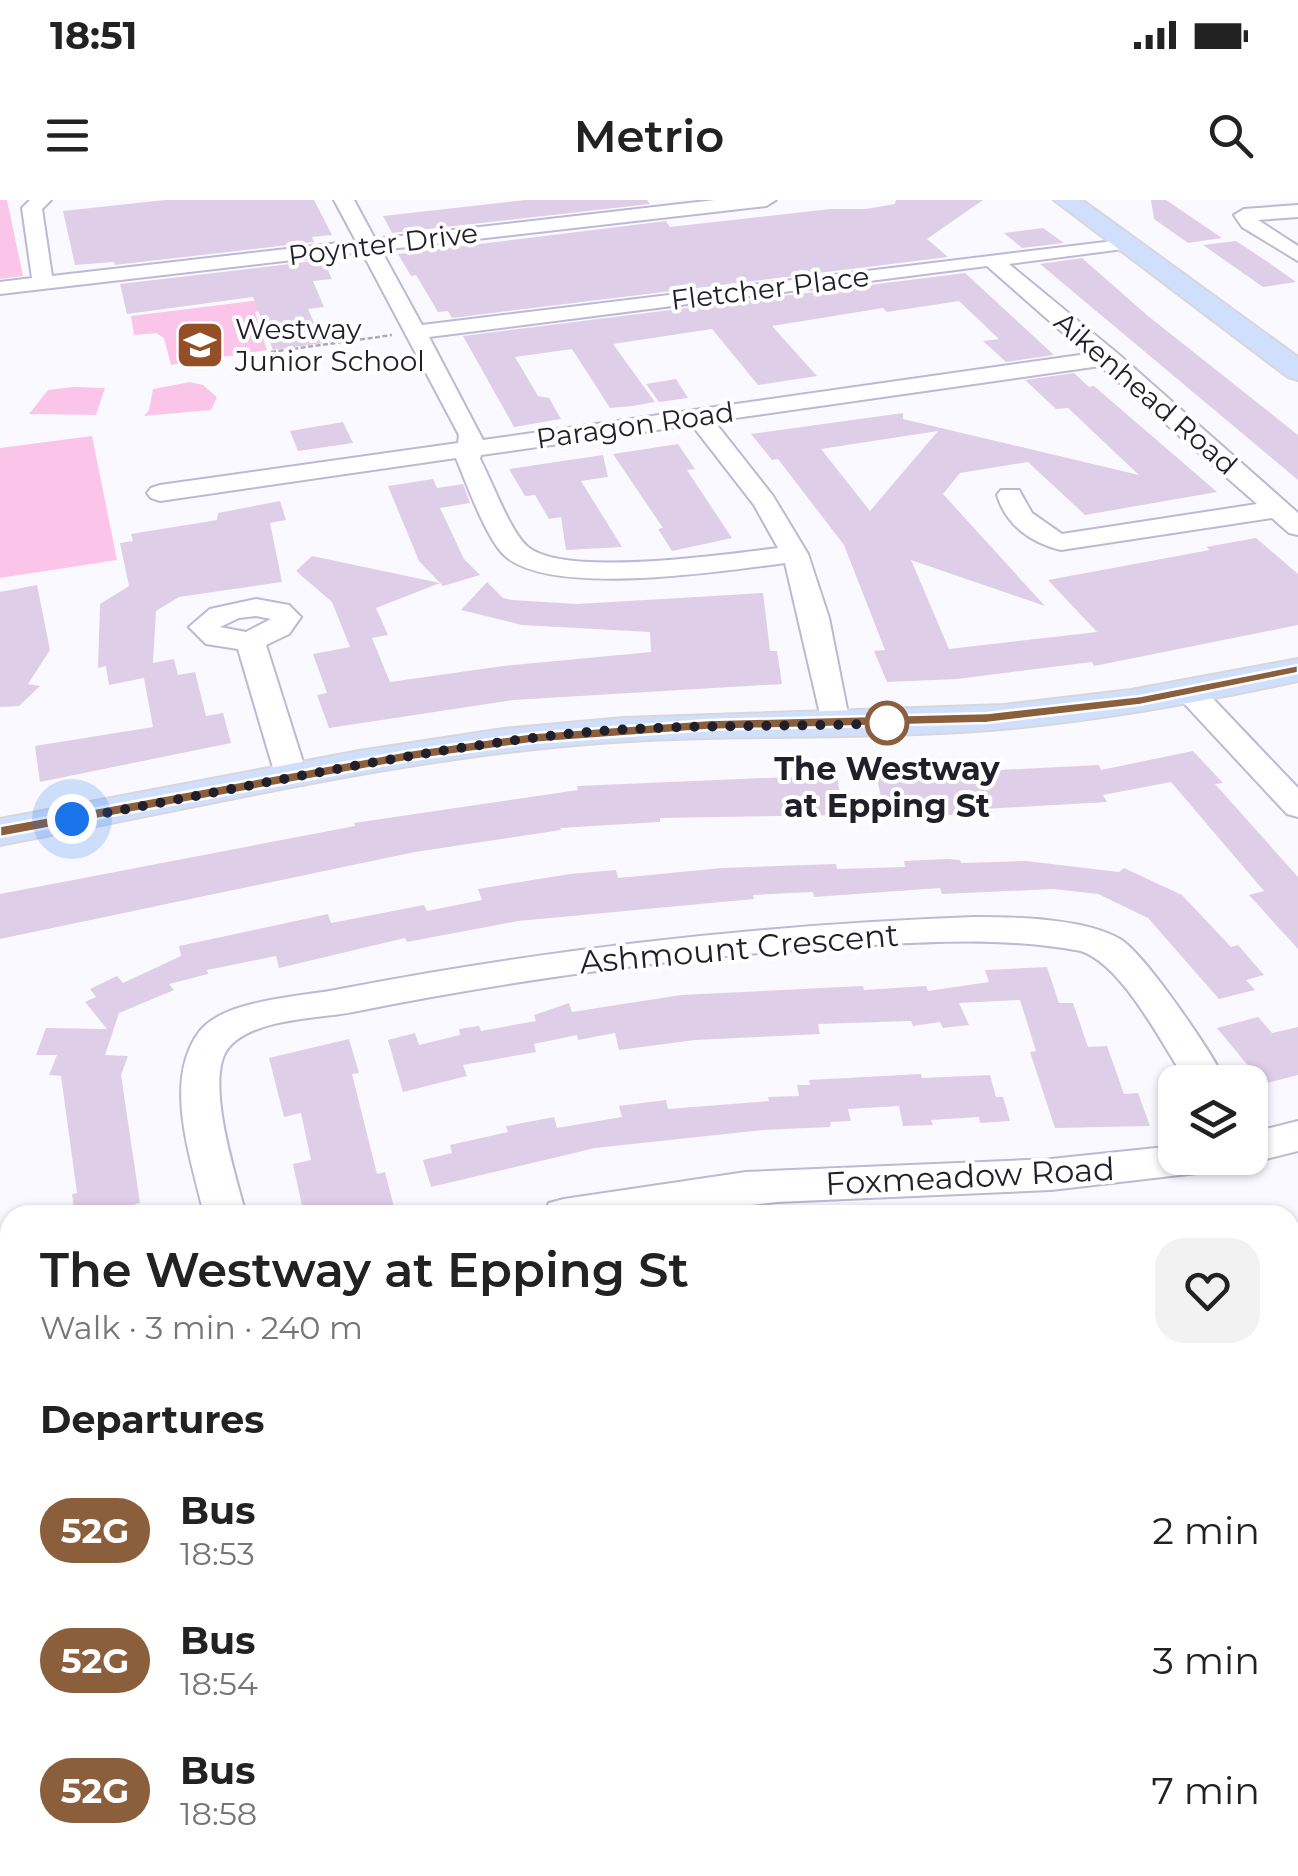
<!DOCTYPE html>
<meta charset="utf-8">
<style>
:root{--surface:#fff;--page:#f2f2f2;--text:#222;--muted:#767676}
body{margin:0;font-family:Montserrat,sans-serif;background:var(--page);color:var(--text);height:100vh;display:flex;flex-direction:column;font-size:38px;white-space:nowrap}
*{box-sizing:border-box;margin:0}
p{font-size:32px;color:var(--muted)}
.icon{flex:none;width:55px;height:55px;fill:none;stroke:currentColor;stroke-width:2;stroke-linecap:round;stroke-linejoin:round}
.map{position:relative;flex:1;overflow:hidden}
.details{position:absolute;left:0px;top:1005px;width:1300px;height:672px;display:flex;flex-direction:column;background:var(--surface);border-radius:30px 30px 0 0;box-shadow:0 2px 8px #0004}
.details>*{flex:none}
.badge{padding:0 20px;border-radius:32px;font-size:35px;line-height:65px}
.controls{position:absolute;left:1158px;top:865px;display:grid;gap:20px}
.controls a{display:grid;place-items:center;width:110px;height:110px;border-radius:20px;background:var(--surface);box-shadow:0 2px 8px #0004;font-size:50px}
.you{position:absolute;width:50px;height:50px;margin:-25px;border:8px solid #fff;border-radius:50%;background:#1a73e8;box-shadow:0 0 0 15px #1a73e833}
.map>.badge{position:absolute;translate:-50% -50%;box-shadow:0 0 0 5px #fff}
h2{padding:0 40px;font-size:38px;line-height:90px}
.round{display:grid;place-items:center;flex:none;width:105px;height:105px;border-radius:30px;background:var(--page)}
.head{display:flex;align-items:center;justify-content:space-between;height:170px;padding:0 40px}
h1{font-size:48px;font-weight:600;line-height:75px}
ul{padding:0;list-style:none}
li{display:flex;align-items:center;gap:30px;height:130px;padding:0 40px}
li div{flex:1}
li b{display:block;font-size:38px}
li em{font-style:normal}
li .badge{min-width:110px;font-weight:700;text-align:center}
.status{display:flex;justify-content:space-between;align-items:center;height:70px;padding:0 50px;background:var(--surface);direction:ltr}
.status svg{height:28px;fill:currentColor}
header{display:flex;justify-content:space-between;align-items:center;height:130px;padding:0 40px;background:var(--surface);font-size:45px;font-weight:600}
.map>svg:first-child{display:block}
.green{fill:#fbc5ea}
.building{fill:#dfcee8;fill-rule:evenodd}
.lines{fill:none;stroke-linecap:round;stroke-linejoin:round}
.minor-casing{stroke:#bcb8d5;stroke-width:4}
.major-casing{stroke:#d7d7d9;stroke-width:4}
.path{stroke:#adacb3;stroke-width:2.5;stroke-dasharray:5 2.5;stroke-linecap:butt}
.minor{fill:#fff;fill-rule:evenodd}
.major{fill:#d1dffe;fill-rule:evenodd}
.line{fill:#8b5e3c;stroke:#fff;stroke-width:2.5}
.walk{stroke:#201f2a;stroke-width:10;stroke-dasharray:0 18}
.stop-dot{fill:#fff;stroke:#8b5e3c;stroke-width:5}
.labels{text-anchor:middle;dominant-baseline:central;stroke-width:8;stroke-linejoin:round;paint-order:stroke}
.far-street-label{font-size:28px;fill:#201f2a;stroke:#fff}
.far-poi-label{font-size:28px;fill:#201f2a;stroke:#fff;text-anchor:start}
.stop-label{font-size:32px;font-weight:bold;fill:#201f2a;stroke:#fff}
.street-label{font-size:32px;fill:#201f2a;stroke:#fff}
</style>
<div class="status"><b>18:51</b><svg viewBox="0 0 49 12"><path d="M0 12V9h3v3zM5 12V6h3v6zM10 12V3h3v9zM15 12V0h3v12zM26 1h20v11H26zM47 4h2v5h-2z"/></svg></div>
<header><svg class="icon" aria-label="menu" viewBox="0 0 24 24"><path d="M4 6h16M4 12h16M4 18h16"/></svg>Metrio<svg class="icon" aria-label="search" viewBox="0 0 24 24"><circle cx="10" cy="10" r="6"/><path d="M15 15l6 6"/></svg></header>
<div class="map">
<svg width="1298" height="1676" viewBox="0 0 1298 1676">
<rect width="100%" height="100%" fill="#faf9ff"/>
<path class="green" d="M 0,0 L 7,0 L 23,76 L 0,79 Z
M 260,100 L 263,111 L 255,112 L 267,150 L 171,165 L 164,138 L 156,133 L 134,135 L 131,116 Z
M 190,182 L 203,185 L 217,197 L 211,210 L 144,216 L 149,210 L 153,189 Z
M 73,187 L 105,188 L 96,215 L 29,214 L 48,190 Z
M 92,236 L 117,360 L 0,378 L 0,248 Z"/>
<path class="building" d="M 165,0 L 314,0 L 332,35 L 312,37 L 314,42 L 115,65 L 114,62 L 75,65 L 63,11 Z
M 525,0 L 647,0 L 650,4 L 392,33 L 383,16 Z
M 896,0 L 983,0 L 927,39 L 948,57 L 452,118 L 448,111 L 438,112 L 416,75 L 411,76 L 398,54 L 666,21 L 670,27 L 830,9 L 866,9 L 895,4 Z
M 1151,0 L 1166,0 L 1222,38 L 1188,43 L 1154,19 Z
M 1043,28 L 1064,43 L 1022,48 L 1004,33 Z
M 1236,41 L 1268,62 L 1296,82 L 1263,87 L 1203,45 Z
M 1082,58 L 1148,116 L 1298,235 L 1298,280 L 1040,64 Z
M 323,60 L 332,79 L 313,81 L 324,107 L 308,109 L 323,143 L 273,150 L 253,97 L 127,114 L 120,84 Z
M 965,73 L 1054,155 L 1006,162 L 983,141 L 999,139 L 959,101 L 887,112 L 883,108 L 772,126 L 817,176 L 758,185 L 712,129 L 613,144 L 655,202 L 632,206 L 610,208 L 572,149 L 515,157 L 538,196 L 549,198 L 561,219 L 514,227 L 463,136 Z
M 1074,173 L 1089,187 L 1094,186 L 1217,292 L 1085,315 L 1028,262 L 960,273 L 943,294 L 1045,406 L 911,360 L 949,449 L 1097,432 L 1048,380 L 1210,350 L 1206,347 L 1256,338 L 1298,374 L 1298,425 L 1094,466 L 1092,462 L 957,479 L 887,482 L 874,451 L 885,450 L 844,345 L 778,259 L 772,260 L 751,234 L 903,213 L 903,219 L 1139,275 L 1068,208 L 1056,209 L 1025,180 ZM 938,231 L 870,311 L 821,249 Z
M 676,179 L 688,198 L 659,202 L 646,184 Z
M 343,222 L 353,243 L 298,251 L 290,231 Z
M 678,244 L 695,269 L 687,270 L 732,338 L 672,351 L 658,329 L 663,328 L 613,254 Z
M 603,255 L 608,277 L 581,281 L 622,347 L 566,350 L 561,317 L 549,319 L 535,295 L 525,296 L 509,269 Z
M 433,279 L 437,288 L 463,284 L 470,303 L 440,308 L 464,359 L 480,375 L 443,386 L 440,383 L 376,408 L 388,435 L 372,438 L 390,482 L 503,466 L 651,452 L 650,432 L 522,425 L 461,410 L 487,382 L 503,398 L 512,400 L 577,404 L 763,393 L 770,451 L 777,451 L 782,484 L 513,500 L 329,528 L 317,495 L 327,493 L 313,454 L 350,447 L 332,402 L 296,371 L 312,356 L 440,383 L 419,361 L 388,286 Z
M 280,301 L 286,320 L 270,323 L 282,382 L 179,397 L 156,411 L 153,463 L 174,459 L 178,475 L 195,472 L 206,516 L 223,513 L 231,543 L 40,582 L 35,546 L 153,527 L 144,478 L 109,485 L 106,466 L 98,468 L 100,404 L 129,386 L 120,343 L 133,341 L 131,334 L 217,320 L 218,313 Z
M 37,385 L 50,450 L 28,484 L 40,486 L 19,506 L 0,507 L 0,392 Z
M 1193,551 L 1223,583 L 1215,584 L 1298,677 L 1298,749 L 1249,695 L 1264,691 L 1171,582 L 1103,595 L 1107,602 L 966,610 L 968,615 L 885,615 L 876,575 L 962,577 L 960,572 L 1099,565 L 1101,570 Z
M 837,575 L 843,615 L 660,618 L 660,622 L 560,628 L 561,630 L 415,652 L 0,739 L 0,694 L 355,626 L 354,623 L 578,590 L 577,586 Z
M 947,659 L 960,660 L 961,663 L 1026,661 L 1119,672 L 1124,668 L 1182,695 L 1231,747 L 1238,745 L 1264,775 L 1246,780 L 1255,790 L 1219,799 L 1148,718 L 1098,694 L 1054,689 L 942,694 L 940,688 L 814,697 L 813,692 L 753,695 L 754,699 L 518,721 L 407,742 L 405,738 L 279,768 L 276,756 L 207,770 L 208,774 L 169,784 L 174,790 L 119,813 L 105,855 L 128,856 L 121,875 L 140,1003 L 132,1005 L 134,1015 L 75,1015 L 72,994 L 77,993 L 61,876 L 49,875 L 57,855 L 36,855 L 46,828 L 107,829 L 85,802 L 96,797 L 90,789 L 117,776 L 123,783 L 181,756 L 179,746 L 328,714 L 331,723 L 424,705 L 427,711 L 482,700 L 478,689 L 570,674 L 616,670 L 618,678 L 722,668 L 836,664 L 837,669 L 905,667 L 904,661 Z
M 1047,767 L 1059,803 L 1073,803 L 1088,847 L 1107,846 L 1124,894 L 1138,893 L 1150,926 L 1055,928 L 1030,852 L 1036,851 L 1020,800 L 959,803 L 969,825 L 943,828 L 940,822 L 913,826 L 911,821 L 818,824 L 820,834 L 695,840 L 619,850 L 615,833 L 578,840 L 577,835 L 534,844 L 536,852 L 463,865 L 467,876 L 403,892 L 388,840 L 415,833 L 419,845 L 460,835 L 459,829 L 479,826 L 481,831 L 536,821 L 534,815 L 569,803 L 572,812 L 681,795 L 863,786 L 864,790 L 926,786 L 928,791 L 989,782 L 985,770 Z
M 1258,817 L 1272,833 L 1298,827 L 1298,875 L 1263,884 L 1217,828 Z
M 349,839 L 359,873 L 352,874 L 377,974 L 385,972 L 396,1015 L 304,1015 L 293,964 L 311,960 L 301,913 L 284,917 L 269,858 Z
M 921,874 L 922,878 L 990,875 L 996,897 L 1003,897 L 1010,921 L 980,923 L 979,917 L 931,920 L 933,925 L 903,926 L 899,906 L 848,909 L 851,921 L 831,922 L 830,927 L 763,930 L 595,948 L 431,987 L 423,960 L 452,953 L 450,945 L 508,932 L 506,926 L 554,917 L 557,928 L 622,917 L 619,906 L 666,900 L 668,909 L 769,901 L 768,897 L 799,896 L 797,885 L 810,885 L 809,880 Z"/>
<g class="lines">
<g class="minor-casing">
<path id="minor" d="M 30,0 L 51,0 L 42,9 L 52,76 L 356,41 L 334,0 L 354,0 L 375,39 L 715,0 L 776,0 L 766,6 L 381,50 L 422,125 L 1130,39 L 1130,47 L 1123,49 L 1009,64 L 1117,153 L 1298,313 L 1298,335 L 1289,333 L 1272,318 L 1061,350 C 1031,343 1006,325 997,295 L 1001,290 L 1019,290 L 1032,313 L 1062,334 L 1257,304 L 1100,166 L 714,221 L 773,296 L 808,354 L 829,418 L 850,524 L 846,531 L 824,531 L 785,363 C 724,371 549,398 504,355 C 486,338 466,282 456,258 L 160,301 L 151,298 L 147,293 L 151,288 L 160,285 L 458,243 L 459,235 L 362,52 L 0,94 L 0,82 L 32,78 L 22,8 ZM 987,66 L 1087,154 L 483,240 L 429,137 ZM 692,225 L 754,305 L 778,348 C 727,354 566,378 528,347 C 510,332 492,281 480,259 L 481,255 Z
M 1298,5 L 1298,17 L 1258,20 L 1298,46 L 1298,61 L 1242,27 L 1234,15 L 1244,9 Z
M 256,399 L 289,405 L 301,417 L 289,434 L 266,445 L 308,578 L 303,585 L 281,585 L 276,578 L 238,449 L 206,444 L 189,427 L 210,409 ZM 256,416 L 271,419 L 246,432 L 220,427 L 239,418 Z
M 1190,483 L 1201,486 L 1298,588 L 1298,617 L 1287,614 L 1179,498 L 1175,492 L 1179,486 Z
M 974,717 C 1014,717 1084,718 1120,739 C 1146,755 1212,853 1226,882 L 1187,882 C 1162,845 1124,766 1081,751 C 1001,736 921,742 840,747 C 676,757 513,780 353,812 C 316,819 257,818 230,846 C 202,875 237,979 246,1015 L 204,1015 C 192,960 162,882 199,832 C 223,800 298,797 335,790 C 546,749 758,725 974,717 Z
M 1298,921 L 1298,951 L 1250,963 L 1236,959 L 1250,958 L 1250,933 Z
M 1175,946 L 1175,958 L 1217,958 L 1211,969 L 1197,973 L 1051,990 L 777,1002 L 661,1015 L 543,1015 L 549,1003 L 564,999 L 746,972 L 1051,959 Z
M 1290,1267 L 1298,1267 L 1298,1309 L 1290,1309 Z"/>
</g>
<g class="major-casing">
<path id="major" d="M 1054,0 L 1082,0 L 1298,157 L 1298,180 L 1288,177 Z
M 1298,459 L 1298,481 C 1187,505 1075,525 961,532 C 832,540 703,533 575,545 C 381,562 191,609 0,645 L 0,619 L 359,551 L 503,529 L 623,518 L 1004,505 L 1131,490 Z"/>
</g>
<path class="path" d="M 271,152 L 392,135"/>
<use href="#minor" class="minor"/>
<use href="#major" class="major"/>
</g>
<path class="line" d="M 1298,465 L 1298,473 L 1140,505 L 987,523 L 708,530 L 533,543 L 413,560 L 0,637 L 0,626 L 413,550 L 533,533 L 708,520 L 987,513 L 1140,496 Z"/>
<g class="lines">
<path class="walk" d="M 72,619 C 237,590 400,552 567,534 C 674,523 780,528 887,523"/>
</g>
<defs>
<g id="school-square" transform="scale(2.5)"><rect x="-9" y="-9" width="18" height="18" rx="4" fill="#954f26" stroke="#fff"/><path d="M0-5L7-2L0 1L-7-2ZM-4 1L0 2.5L4 1V4Q0 6-4 4Z" fill="#fff"/></g>
</defs>
<g fill-rule="evenodd">
<use href="#school-square" x="200" y="145"/>
</g>
<circle class="stop-dot" cx="887" cy="523" r="20"/>
<g class="labels">
<g class="far-street-label">
<text transform="translate(383 44) rotate(-7)">Poynter Drive</text>
<text transform="translate(770 88) rotate(-7)">Fletcher Place</text>
<text transform="translate(1146 193) rotate(41)">Aikenhead Road</text>
<text transform="translate(635 225) rotate(-8)">Paragon Road</text>
</g>
<g class="far-poi-label">
<text x="235" y="129">Westway<tspan x="235" dy="32">Junior School</tspan></text>
</g>
<g class="stop-label">
<text x="887" y="568">The Westway<tspan x="887" dy="37">at Epping St</tspan></text>
</g>
<g class="street-label">
<text transform="translate(739 748) rotate(-5)">Ashmount Crescent</text>
<text transform="translate(970 976) rotate(-3)">Foxmeadow Road</text>
</g>
</g>
</svg>
<div class="controls">
<a><svg class="icon" aria-label="layers" viewBox="0 0 24 24"><path d="M12 4l9 5-9 5-9-5zM3 14l9 5 9-5"/></svg></a>
</div>
<div class="you" style="left:72px;top:619px"></div>
<section class="details">
<div class="head"><div><h1>The Westway at Epping St</h1><p>Walk · 3 min · 240 m</p></div><a class="round"><svg class="icon" aria-label="heart" viewBox="0 0 24 24"><path d="M12 20l-8-8c-3-5 5-10 8-4 3-6 11-1 8 4z"/></svg></a></div>
<h2>Departures</h2>
<ul>
<li><span class="badge" style="background:#8b5e3c;color:#fff">52G</span><div><b>Bus</b><p>18:53</p></div><em>2 min</em></li>
<li><span class="badge" style="background:#8b5e3c;color:#fff">52G</span><div><b>Bus</b><p>18:54</p></div><em>3 min</em></li>
<li><span class="badge" style="background:#8b5e3c;color:#fff">52G</span><div><b>Bus</b><p>18:58</p></div><em>7 min</em></li>
</ul>
</section>
</div>
